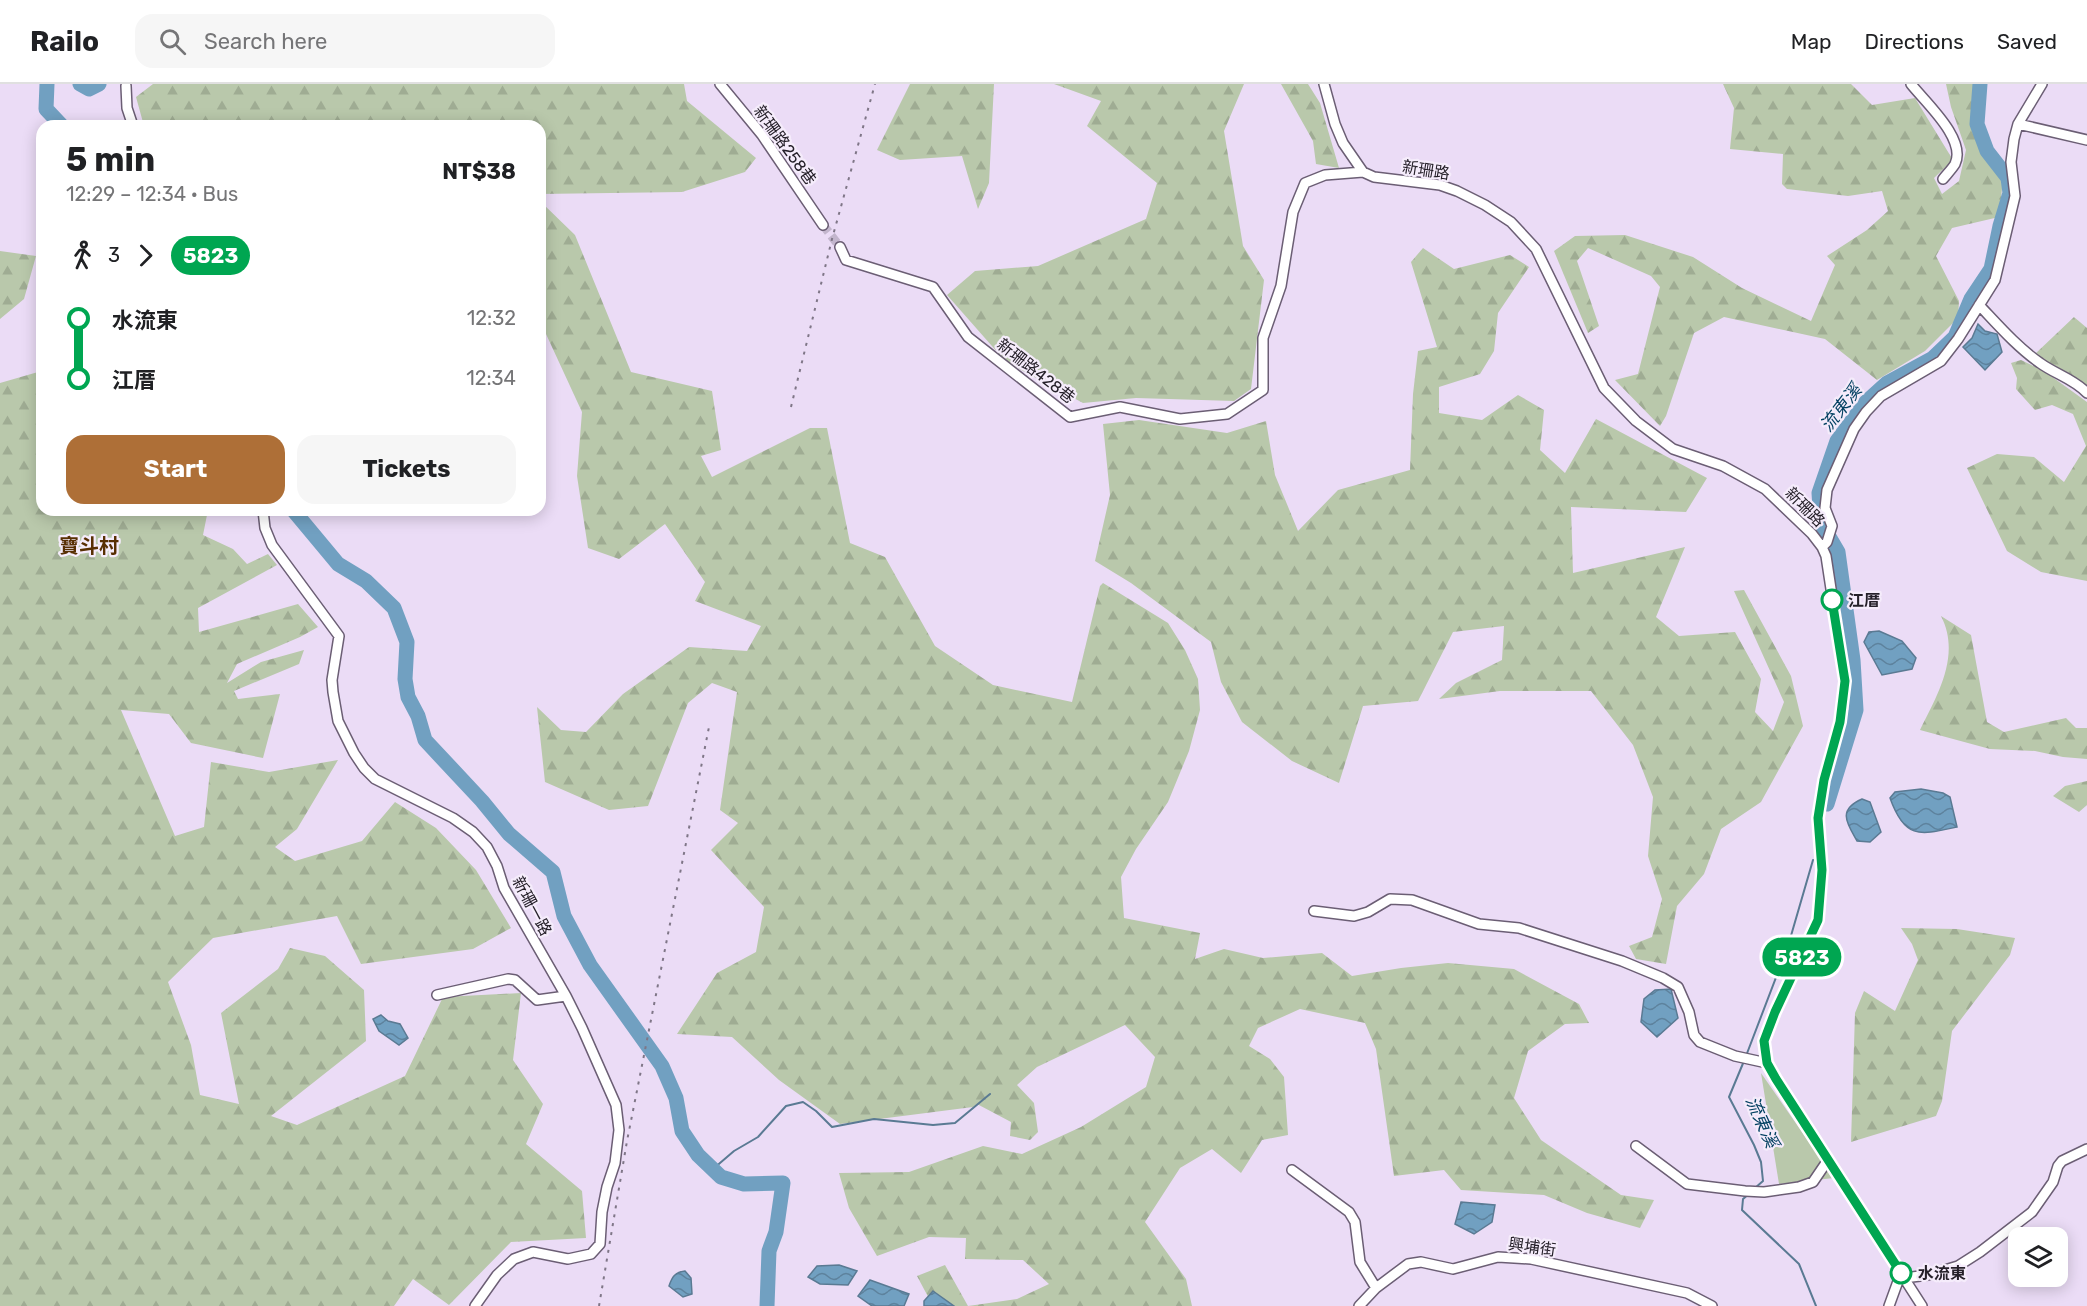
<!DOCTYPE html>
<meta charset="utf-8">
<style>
:root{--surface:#fff;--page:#f6f6f6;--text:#202124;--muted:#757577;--line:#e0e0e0;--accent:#ae6f37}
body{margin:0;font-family:Rubik,"Noto Sans TC",sans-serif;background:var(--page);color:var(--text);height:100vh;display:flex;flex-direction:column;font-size:22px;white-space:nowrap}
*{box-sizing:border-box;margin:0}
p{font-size:20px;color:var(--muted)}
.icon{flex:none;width:33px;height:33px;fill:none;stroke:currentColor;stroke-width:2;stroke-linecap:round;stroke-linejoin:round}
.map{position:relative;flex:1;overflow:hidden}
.panel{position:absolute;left:36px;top:36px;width:510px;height:396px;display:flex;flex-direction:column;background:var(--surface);border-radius:18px;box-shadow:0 3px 15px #0003}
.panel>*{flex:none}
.badge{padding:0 12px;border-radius:20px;font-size:21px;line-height:39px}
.buttons{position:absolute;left:2008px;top:1143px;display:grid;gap:12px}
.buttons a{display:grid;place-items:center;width:60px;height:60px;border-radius:12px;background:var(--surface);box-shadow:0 3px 15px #0003;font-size:30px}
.map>.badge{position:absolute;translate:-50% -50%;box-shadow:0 0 0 3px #fff}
.legs{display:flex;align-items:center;gap:9px;height:66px;padding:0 30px;font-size:20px}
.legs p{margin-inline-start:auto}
.head{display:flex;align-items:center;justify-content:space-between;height:102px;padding:0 30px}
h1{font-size:33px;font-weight:700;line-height:45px}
.action{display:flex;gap:12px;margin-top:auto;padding:12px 30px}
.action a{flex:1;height:69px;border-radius:18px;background:var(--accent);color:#fff;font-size:24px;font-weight:700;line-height:69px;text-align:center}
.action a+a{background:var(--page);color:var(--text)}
ul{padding:0 30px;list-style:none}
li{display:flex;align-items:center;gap:21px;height:60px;font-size:22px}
li i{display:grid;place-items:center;width:9px;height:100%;margin:0 8px;background:currentColor}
li i::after{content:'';width:15px;height:15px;margin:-8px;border:4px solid;border-radius:50%;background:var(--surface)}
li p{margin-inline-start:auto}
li:first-child i{background:linear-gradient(#0000 50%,currentColor 0)}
li:last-child i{background:linear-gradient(currentColor 50%,#0000 0)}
header{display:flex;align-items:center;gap:36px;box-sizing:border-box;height:84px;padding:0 30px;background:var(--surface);border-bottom:2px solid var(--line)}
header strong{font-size:28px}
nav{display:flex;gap:33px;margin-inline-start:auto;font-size:21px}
.search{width:420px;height:54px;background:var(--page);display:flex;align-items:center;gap:15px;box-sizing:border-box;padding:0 21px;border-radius:18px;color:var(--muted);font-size:22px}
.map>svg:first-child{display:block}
.green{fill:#b9c8ab}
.forest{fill:url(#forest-firs)}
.water{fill:url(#water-waves);stroke:#5a7a93;stroke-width:1.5}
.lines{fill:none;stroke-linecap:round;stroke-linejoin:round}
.stream{stroke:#5a7a93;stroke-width:2}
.river{stroke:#71a0c1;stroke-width:15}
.minor-tunnel{stroke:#c3b6cd;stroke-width:9;stroke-dasharray:9 4.5;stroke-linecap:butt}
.minor-casing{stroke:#6b5e74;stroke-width:12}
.minor{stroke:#fff;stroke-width:9}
.rail{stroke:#7f7687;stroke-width:2;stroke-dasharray:3 6;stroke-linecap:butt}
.line-1-casing{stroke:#fff;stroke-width:14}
.line-1{stroke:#00a651;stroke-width:9}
.stop-1-dot{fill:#fff;stroke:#00a651;stroke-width:3}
.labels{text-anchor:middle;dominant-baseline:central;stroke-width:4.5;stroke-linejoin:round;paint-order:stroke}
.street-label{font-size:16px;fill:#252029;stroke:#f5ecfb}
.stop-label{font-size:16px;font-weight:bold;fill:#252029;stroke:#f5ecfb;text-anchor:start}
.water-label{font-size:18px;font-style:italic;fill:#054263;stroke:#f5ecfb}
.quarter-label{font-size:20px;font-weight:bold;fill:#582f03;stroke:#f5ecfb}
</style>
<header>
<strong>Railo</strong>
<div class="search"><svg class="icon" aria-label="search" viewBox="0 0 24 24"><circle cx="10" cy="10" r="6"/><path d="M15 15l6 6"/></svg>Search here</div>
<nav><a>Map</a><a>Directions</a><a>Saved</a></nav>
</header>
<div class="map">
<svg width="2087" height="1222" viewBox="0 0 2087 1222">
<defs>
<pattern id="forest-firs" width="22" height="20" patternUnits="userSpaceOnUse" patternTransform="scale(1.5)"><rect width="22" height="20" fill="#b9c8ab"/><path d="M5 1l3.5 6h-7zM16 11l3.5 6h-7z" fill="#9fac93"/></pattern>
<pattern id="water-waves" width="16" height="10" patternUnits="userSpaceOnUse" patternTransform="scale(1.5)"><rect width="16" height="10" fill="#71a0c1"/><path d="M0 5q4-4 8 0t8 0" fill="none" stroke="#5d829d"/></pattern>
</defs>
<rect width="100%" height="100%" fill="#ebdcf6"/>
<path class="green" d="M 1761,989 L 1834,1094 L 1779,1100 Z"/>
<path class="forest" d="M 153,0 L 684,0 L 687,17 L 756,74 L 745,88 L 682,108 L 540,110 L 540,42 L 144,42 L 136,13 Z
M 910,0 L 994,0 L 989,99 L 978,125 L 962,72 L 900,76 L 877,66 Z
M 1054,0 L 1244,0 L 1224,47 L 1243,162 L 1264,196 L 1251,305 L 1234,317 L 1136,314 L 1083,319 L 1006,278 L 947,211 L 975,187 L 1038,182 L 1146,135 L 1157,99 L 1087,42 L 1101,17 Z
M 1281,0 L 1308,0 L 1320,19 L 1339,84 L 1316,80 L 1313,57 Z
M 1723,0 L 1851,0 L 1872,21 L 1915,14 L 1953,76 L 1934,94 L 1942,110 L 1959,97 L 1966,66 L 1951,23 L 1946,0 L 1978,0 L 1985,55 L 2004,86 L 1999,133 L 1952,144 L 1936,172 L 1959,217 L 1958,234 L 1925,267 L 1877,296 L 1825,255 L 1724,233 L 1694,249 L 1666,332 L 1660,342 L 1615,296 L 1638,290 L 1660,203 L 1651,192 L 1588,164 L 1577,177 L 1599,242 L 1588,249 L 1554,167 L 1575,152 L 1625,151 L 1693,173 L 1742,204 L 1811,237 L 1835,181 L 1827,172 L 1867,146 L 1888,127 L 1882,107 L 1848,112 L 1787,105 L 1782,100 L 1783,70 L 1730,65 L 1734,24 Z
M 540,117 L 575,151 L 631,288 L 712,307 L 721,366 L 701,372 L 712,393 L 810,344 L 827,344 L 850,459 L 885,473 L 935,562 L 993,601 L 1072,618 L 1100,502 L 1103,499 L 1168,539 L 1185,566 L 1198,595 L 1200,626 L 1189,667 L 1168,718 L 1136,765 L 1121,793 L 1124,834 L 1200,849 L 1195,875 L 1224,865 L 1263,874 L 1322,869 L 1352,892 L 1401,884 L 1448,879 L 1514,885 L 1579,920 L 1589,939 L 1565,940 L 1528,967 L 1514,1014 L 1541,1056 L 1621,1111 L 1654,1116 L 1640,1144 L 1587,1129 L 1544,1111 L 1461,1106 L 1444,1086 L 1394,1092 L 1376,965 L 1365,939 L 1300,925 L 1258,944 L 1249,962 L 1270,975 L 1284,993 L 1288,1051 L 1262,1056 L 1241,1089 L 1212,1065 L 1180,1084 L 1145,1138 L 1186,1195 L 1192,1222 L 933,1222 L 917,1192 L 945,1181 L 968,1222 L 1017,1215 L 1049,1200 L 1023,1176 L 965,1175 L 966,1154 L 929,1153 L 877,1172 L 849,1124 L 839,1089 L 909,1088 L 983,1062 L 1022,1070 L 1081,1043 L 1146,1003 L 1155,973 L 1125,941 L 1037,983 L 1017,1001 L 1034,1019 L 1038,1048 L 1030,1056 L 1010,1052 L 1011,1038 L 977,1020 L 973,1023 L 840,1040 L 779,996 L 732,953 L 677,950 L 717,889 L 756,868 L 764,823 L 711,766 L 738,739 L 720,726 L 737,608 L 712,599 L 688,619 L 648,722 L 609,726 L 545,698 L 537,623 L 561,646 L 586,648 L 623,610 L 689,563 L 747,567 L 761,542 L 695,517 L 705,498 L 665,440 L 619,475 L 588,464 L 577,392 L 582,328 L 546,250 L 540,244 Z
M 1423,164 L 1454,185 L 1510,171 L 1529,183 L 1498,229 L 1494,267 L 1480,290 L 1439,303 L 1439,329 L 1482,336 L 1518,311 L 1544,326 L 1540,366 L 1565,389 L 1596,335 L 1707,394 L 1686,428 L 1571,423 L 1573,489 L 1685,463 L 1656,533 L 1679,552 L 1735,548 L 1761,595 L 1755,628 L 1773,647 L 1784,618 L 1734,507 L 1744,506 L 1791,592 L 1803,642 L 1761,718 L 1721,745 L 1704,790 L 1677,822 L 1666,880 L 1636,875 L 1629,862 L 1652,853 L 1662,815 L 1648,772 L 1653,713 L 1633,661 L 1591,607 L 1500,607 L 1439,615 L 1456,599 L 1502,576 L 1504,542 L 1453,548 L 1418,617 L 1363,622 L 1339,699 L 1292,677 L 1242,638 L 1221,598 L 1211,558 L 1131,499 L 1095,477 L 1110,411 L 1103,340 L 1139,336 L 1227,349 L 1266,337 L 1275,391 L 1298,447 L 1338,406 L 1410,386 L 1413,310 L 1418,267 L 1437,263 L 1411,178 Z
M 0,167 L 36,172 L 24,215 L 0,235 Z
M 2074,233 L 2087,244 L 2087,302 L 2035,270 Z
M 2021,276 L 2044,287 L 2087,318 L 2087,497 L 2041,488 L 2007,467 L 1967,384 L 1997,370 L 2034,373 L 2064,398 L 2086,362 L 2073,330 L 2052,321 L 2035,326 L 2016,305 L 2017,294 L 2011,279 Z
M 42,281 L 42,426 L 208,426 L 203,451 L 233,465 L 247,480 L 268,470 L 277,481 L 198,524 L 199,548 L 298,520 L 318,543 L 300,553 L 237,580 L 227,599 L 261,578 L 304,566 L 299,580 L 234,607 L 238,615 L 280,610 L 263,674 L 191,659 L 169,630 L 121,626 L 175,752 L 204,743 L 211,678 L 269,688 L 338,676 L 297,745 L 275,763 L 295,777 L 362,757 L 395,718 L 436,744 L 476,786 L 511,844 L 473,865 L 361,880 L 337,832 L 213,854 L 168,898 L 191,961 L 200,1011 L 239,1020 L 221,929 L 278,885 L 290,864 L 325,872 L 364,906 L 366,957 L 271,1032 L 297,1041 L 405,992 L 443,913 L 521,909 L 513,976 L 543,1020 L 526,1060 L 582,1107 L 586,1154 L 511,1158 L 449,1221 L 413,1195 L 394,1222 L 0,1222 L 0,299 L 38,288 Z
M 1941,532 L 1971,551 L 1987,638 L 2004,648 L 2066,634 L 2076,644 L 2087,644 L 2087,675 L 2063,673 L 2035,667 L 1990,665 L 1920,646 C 1938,610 1961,571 1941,532 Z
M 2087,697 L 2087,721 L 2079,728 L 2053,712 L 2065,702 Z
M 1901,844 L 1957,845 L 2015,854 L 2010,871 L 1952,947 L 1942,1017 L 1936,1032 L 1851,1058 L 1855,929 L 1864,907 L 1895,927 L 1918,876 L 1912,860 Z"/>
<path class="water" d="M 1978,240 L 1985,247 L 1997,250 L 2002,268 L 1985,286 L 1963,263 L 1972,254 Z
M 1879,547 L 1902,557 L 1916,574 L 1912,585 L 1882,591 L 1864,558 L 1869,548 Z
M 1921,705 L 1943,709 L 1950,713 L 1957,743 C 1920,751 1905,756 1890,714 L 1895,708 Z
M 1862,715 L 1870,718 L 1881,748 L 1870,758 L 1857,757 C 1847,739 1837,726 1862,715 Z
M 1671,905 L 1678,934 L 1657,953 L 1641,938 L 1644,915 L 1655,906 Z
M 381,931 L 388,937 L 400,940 L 408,954 L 399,961 L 379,947 L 373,935 Z
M 1461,1118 L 1495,1121 L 1492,1138 L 1474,1150 L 1455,1140 Z
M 839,1181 L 857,1187 L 848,1201 L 820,1200 L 808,1193 L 817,1182 Z
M 685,1187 L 691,1194 L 692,1210 L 683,1213 L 669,1202 C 672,1193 675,1188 685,1187 Z
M 870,1196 L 909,1210 L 904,1222 L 872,1222 L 858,1212 Z
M 933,1207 L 954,1222 L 924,1222 L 924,1217 Z"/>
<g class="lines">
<path class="stream" d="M 1746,972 L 1788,862 L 1813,776
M 1744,977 L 1729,1013 L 1754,1061 L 1761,1078 L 1763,1097 L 1755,1104
M 713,1085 L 734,1067 L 758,1053 L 786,1022 L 803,1018 L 816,1027 L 832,1043 L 874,1035 L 933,1041 L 955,1039 L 990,1010
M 1749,1110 L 1743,1115 L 1742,1126 L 1799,1180 L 1816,1222"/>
<path class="river" d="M 47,0 L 46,25 L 62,42
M 80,0 L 89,5 L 99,0
M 293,426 L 338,480 L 366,497 L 394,524 L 407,558 L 405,595 L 408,613 L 418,632 L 425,656 L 482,717 L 509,750 L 553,788 L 564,832 L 590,881 L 662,982 L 676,1014 L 682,1047 L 698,1071 L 721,1093 L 744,1100 L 783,1099 L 776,1148 L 769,1167 L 767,1222
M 1827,720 L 1856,626 L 1853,576 L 1838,468 L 1821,439 L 1819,409 L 1837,357 L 1866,318 L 1887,299 L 1933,274 L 1955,253 L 1971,215 L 1991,185 L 2000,142 L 2010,109 L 2008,94 L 1987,67 L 1977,40 L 1980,0"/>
<path class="minor-tunnel" d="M 823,141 L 840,163"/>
<g class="minor-casing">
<path id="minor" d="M 720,0 L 762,51 L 823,141
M 1324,0 L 1335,40 L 1343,59 L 1363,88 L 1374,93 L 1440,101 L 1457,107 L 1485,121 L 1511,138 L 1536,165 L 1604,304 L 1636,337 L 1673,365 L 1723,382 L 1765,405 L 1812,450 L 1822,463 L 1826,472 L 1845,597 L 1840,638 L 1824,696 L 1818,734 L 1822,786 L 1818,836 L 1775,928 L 1764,957 L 1767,979 L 1776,995 L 1922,1222
M 1911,0 C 1925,18 1967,55 1955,80 C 1952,85 1947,90 1943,95
M 126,2 L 127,24 L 133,42
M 2018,40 L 2087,56
M 840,163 L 846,176 L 933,203 L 968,253 L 1070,333 L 1120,323 L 1180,335 L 1227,330 L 1263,306 L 1263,254 L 1281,202 L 1293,128 L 1305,99 L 1325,91 L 1363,88
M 1979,221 C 1998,241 2017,263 2040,279 C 2055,290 2074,295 2087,309
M 263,426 L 265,444 L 272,461 L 339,552 L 332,596 L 333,608 L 338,637 L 354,669 L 364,684 L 375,695 L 453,734 L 473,748 L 487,763 L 497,782 L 504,804 L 566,912 L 582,944 L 616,1021 L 619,1046 L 615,1079 L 607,1103 L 602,1128 L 600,1160 L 591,1170 L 568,1175 L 533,1168 L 514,1175 L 497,1191 L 475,1222
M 1822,463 L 1827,458 L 1832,442 L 1825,424 L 1827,406 L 1854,345 L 1866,328 L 1881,312 L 1941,277 L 1958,255 L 1995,196 L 2015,112 L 2011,78 L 2014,55 L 2018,40 L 2042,0
M 1314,827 L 1354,832 L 1368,828 L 1390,815 L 1412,816 L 1479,840 L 1519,844 L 1622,877 L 1663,894 L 1678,903 L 1689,928 L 1694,951 L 1700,958 L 1735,972 L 1767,979
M 437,911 L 508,895 L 515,896 L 537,916 L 566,912
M 1636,1062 L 1687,1100 L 1745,1107 L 1764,1108 L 1799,1103 L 1813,1098 L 1828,1076
M 1292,1086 L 1349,1128 L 1355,1138 L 1360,1178 L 1376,1204
M 1904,1194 L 1928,1191 L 1958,1182 L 1980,1168 L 2032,1128 L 2053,1098 L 2058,1082 L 2062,1077 L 2087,1065
M 1359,1222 L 1376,1204 L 1408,1180 L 1421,1178 L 1453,1185 L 1498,1173 L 1531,1175 L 1687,1209 L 1712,1222
M 1889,1222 L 1901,1189"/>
</g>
<use href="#minor" class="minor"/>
<path class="rail" d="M 791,323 L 832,155 L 875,0
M 599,1222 L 627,1057 L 709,643"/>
</g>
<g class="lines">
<g class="line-1-casing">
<path id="line-1" d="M 1832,516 L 1845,597 L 1840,638 L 1824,696 L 1818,734 L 1822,786 L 1818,836 L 1775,928 L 1764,957 L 1767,979 L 1776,995 L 1901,1189"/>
</g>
<use href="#line-1" class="line-1"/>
</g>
<g class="stop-1-dot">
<circle cx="1832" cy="516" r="10"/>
<circle cx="1901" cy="1189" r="10"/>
</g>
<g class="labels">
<g class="street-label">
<text transform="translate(785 61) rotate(54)">新珊路258巷</text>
<text transform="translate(1426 86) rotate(9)">新珊路</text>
<text transform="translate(1036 287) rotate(38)">新珊路428巷</text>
<text transform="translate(1805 423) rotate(45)">新珊路</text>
<text transform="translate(532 822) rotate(62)">新珊一路</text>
<text transform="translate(1532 1163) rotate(8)">興埔街</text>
</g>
<g class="stop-label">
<text x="1848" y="516">江厝</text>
<text x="1918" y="1189">水流東</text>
</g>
<g class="water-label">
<text transform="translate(1841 324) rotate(-52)">流東溪</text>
<text transform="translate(1762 1038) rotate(66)">流東溪</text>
</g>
<g class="quarter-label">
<text x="89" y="462">寶斗村</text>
</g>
</g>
</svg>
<div class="buttons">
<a><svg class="icon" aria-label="layers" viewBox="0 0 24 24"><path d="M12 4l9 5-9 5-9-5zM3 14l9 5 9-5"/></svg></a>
</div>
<b class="badge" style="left:1802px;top:873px;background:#00a651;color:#fff">5823</b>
<section class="panel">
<div class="head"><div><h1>5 min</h1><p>12:29 – 12:34 · Bus</p></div><b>NT$38</b></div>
<div class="legs"><svg class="icon" aria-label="walk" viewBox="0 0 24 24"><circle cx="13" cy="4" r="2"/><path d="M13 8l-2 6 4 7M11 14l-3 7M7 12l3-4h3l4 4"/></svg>3<svg class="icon" aria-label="forward" viewBox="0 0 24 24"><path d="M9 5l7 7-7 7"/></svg><b class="badge" style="background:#00a651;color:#fff">5823</b></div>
<ul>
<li><i style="color:#00a651"></i><b>水流東</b><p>12:32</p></li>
<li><i style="color:#00a651"></i><b>江厝</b><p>12:34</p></li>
</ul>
<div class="action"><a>Start</a><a>Tickets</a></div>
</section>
</div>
